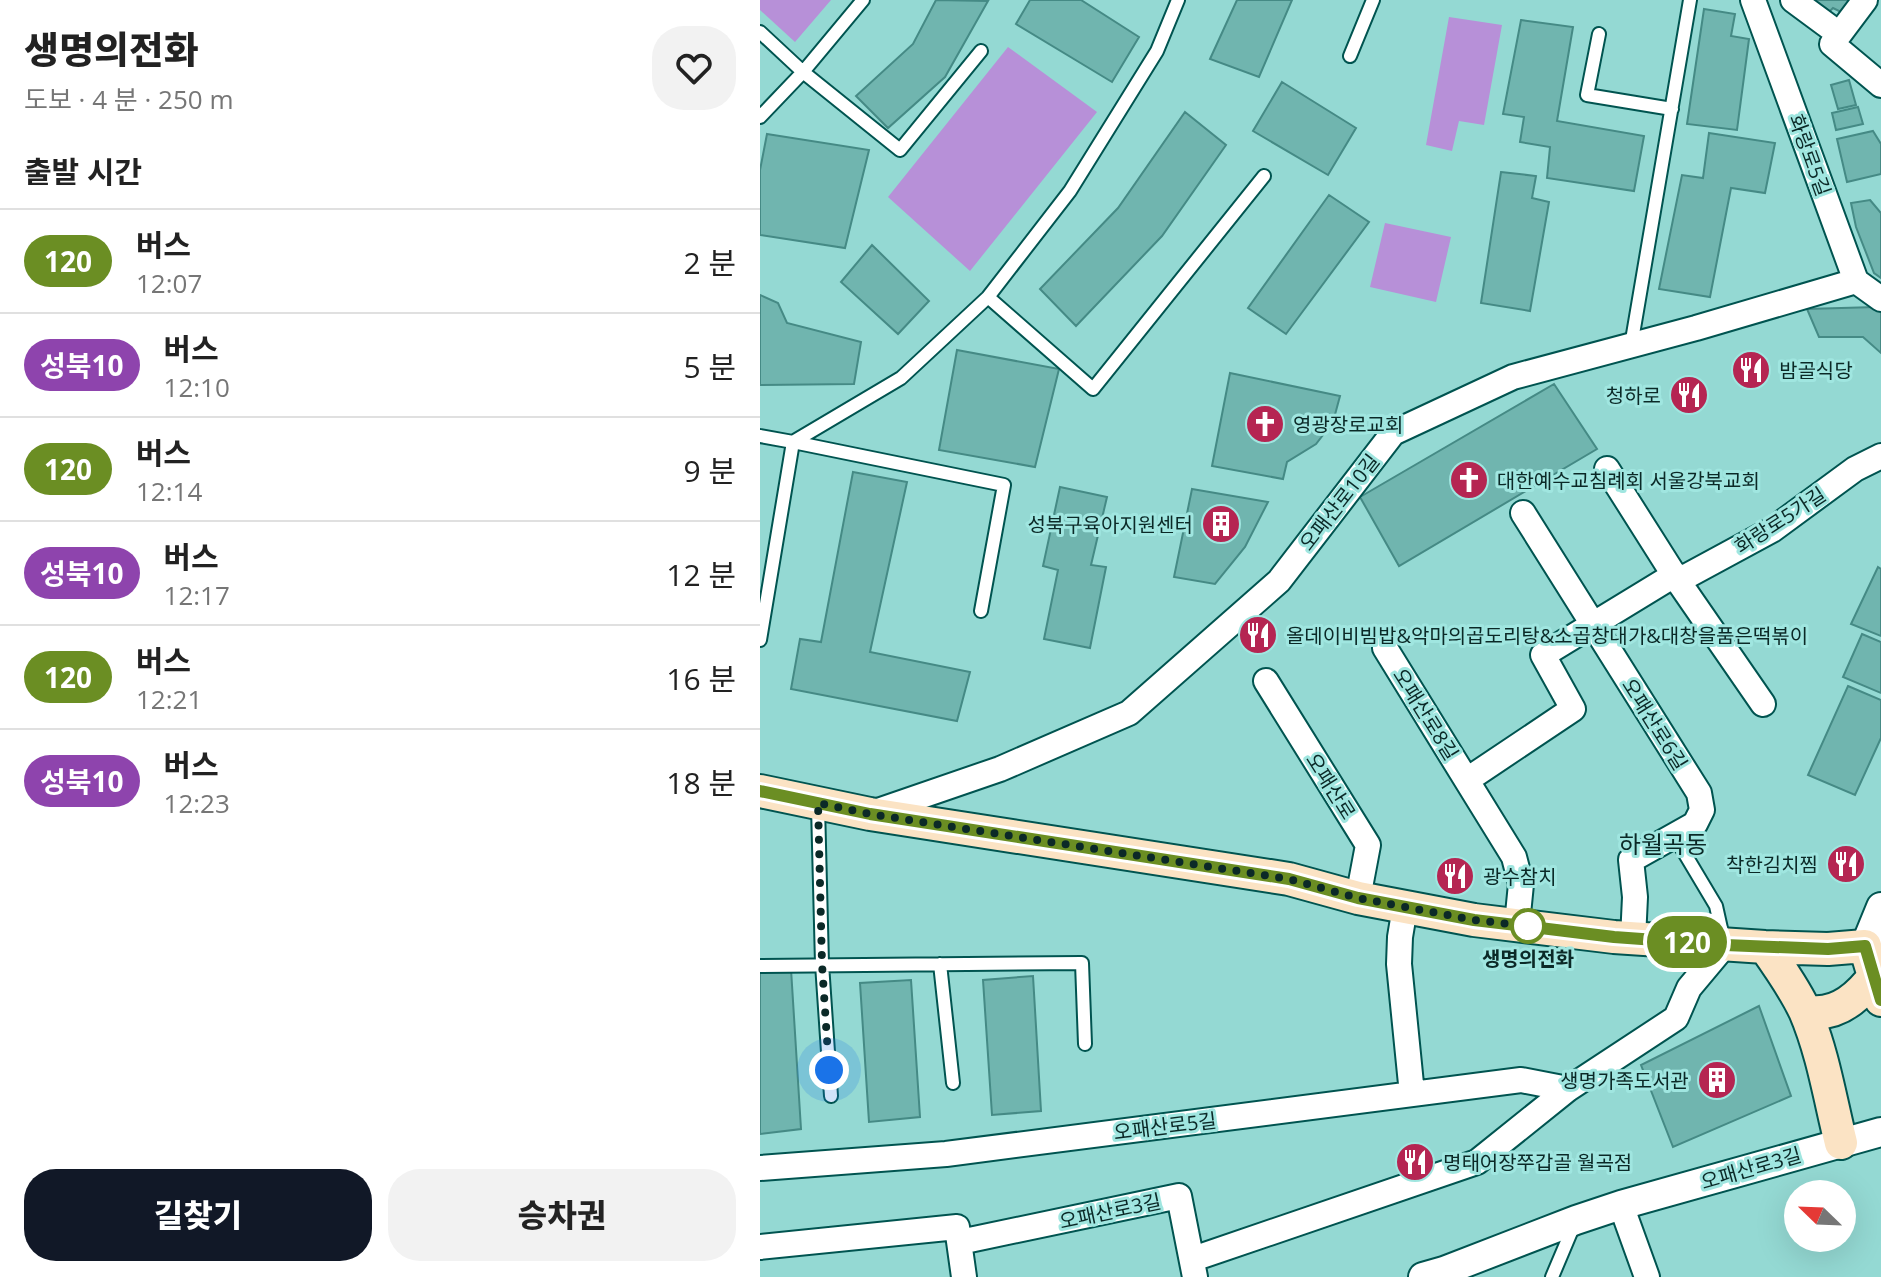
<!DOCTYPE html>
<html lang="ko">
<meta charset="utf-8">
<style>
:root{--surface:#fff;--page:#f2f2f2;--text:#222;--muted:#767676;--line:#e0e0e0;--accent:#111827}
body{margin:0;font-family:"Open Sans","Noto Sans KR",sans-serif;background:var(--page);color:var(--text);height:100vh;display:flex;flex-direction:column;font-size:30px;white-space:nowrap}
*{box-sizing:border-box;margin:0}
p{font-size:26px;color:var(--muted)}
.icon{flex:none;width:44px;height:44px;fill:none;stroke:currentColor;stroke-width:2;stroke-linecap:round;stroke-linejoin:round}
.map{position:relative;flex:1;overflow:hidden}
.details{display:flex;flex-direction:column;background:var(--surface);width:760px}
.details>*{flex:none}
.badge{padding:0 16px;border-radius:26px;font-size:28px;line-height:52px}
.needle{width:52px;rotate:293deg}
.tools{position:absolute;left:1024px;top:1180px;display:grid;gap:16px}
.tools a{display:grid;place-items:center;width:72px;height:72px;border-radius:50%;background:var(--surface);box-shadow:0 8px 32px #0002;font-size:40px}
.you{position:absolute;width:40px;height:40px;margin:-20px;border:6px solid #fff;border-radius:50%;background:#1a73e8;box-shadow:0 0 0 12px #1a73e833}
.map>.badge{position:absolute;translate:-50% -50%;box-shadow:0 0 0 4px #fff}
h2{padding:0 24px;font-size:30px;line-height:72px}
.round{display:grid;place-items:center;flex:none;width:84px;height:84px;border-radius:32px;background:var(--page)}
.summary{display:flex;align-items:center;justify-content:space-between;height:136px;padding:0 24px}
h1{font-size:38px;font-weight:800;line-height:60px}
.button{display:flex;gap:16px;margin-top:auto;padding:16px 24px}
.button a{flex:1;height:92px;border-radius:32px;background:var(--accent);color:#fff;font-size:32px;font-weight:800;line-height:92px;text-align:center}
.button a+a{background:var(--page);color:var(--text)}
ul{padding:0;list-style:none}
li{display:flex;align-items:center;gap:24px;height:104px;padding:0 24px;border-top:2px solid var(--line)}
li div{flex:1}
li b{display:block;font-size:30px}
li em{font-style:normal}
li .badge{min-width:88px;font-weight:700;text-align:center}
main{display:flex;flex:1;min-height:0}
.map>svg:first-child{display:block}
.green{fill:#b790d8}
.building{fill:#70b5af;stroke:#458a85;stroke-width:2}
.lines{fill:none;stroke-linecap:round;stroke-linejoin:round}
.service-casing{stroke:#005450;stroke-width:16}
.minor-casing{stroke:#005450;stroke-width:28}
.tertiary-casing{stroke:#005450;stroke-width:32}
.secondary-casing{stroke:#005450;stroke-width:36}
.service{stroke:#fff;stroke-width:12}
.minor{stroke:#fff;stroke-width:24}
.tertiary{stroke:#fff;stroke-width:28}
.secondary{stroke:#fbe3c4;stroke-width:32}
.line-casing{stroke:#fff;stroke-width:18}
.line{stroke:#6b8e23;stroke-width:12}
.walk{stroke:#0b2927;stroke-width:8;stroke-dasharray:0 14.4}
.stop-dot{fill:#fff;stroke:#6b8e23;stroke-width:4}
.labels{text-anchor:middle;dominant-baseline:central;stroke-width:6;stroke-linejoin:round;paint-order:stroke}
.street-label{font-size:20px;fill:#0b2927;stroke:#a0e6e0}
.poi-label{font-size:20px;fill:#0b2927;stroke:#a0e6e0;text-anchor:start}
.stop-label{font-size:20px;font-weight:bold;fill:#0b2927;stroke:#a0e6e0}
.quarter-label{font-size:24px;fill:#0b2927;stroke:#a0e6e0}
</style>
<main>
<section class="details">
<div class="summary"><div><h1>생명의전화</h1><p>도보 · 4 분 · 250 m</p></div><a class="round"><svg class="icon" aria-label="heart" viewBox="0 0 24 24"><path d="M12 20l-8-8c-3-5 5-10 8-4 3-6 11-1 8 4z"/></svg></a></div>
<h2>출발 시간</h2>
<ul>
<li><span class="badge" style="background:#6b8e23;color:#fff">120</span><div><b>버스</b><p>12:07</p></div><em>2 분</em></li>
<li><span class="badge" style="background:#8e44ad;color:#fff">성북10</span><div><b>버스</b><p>12:10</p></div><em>5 분</em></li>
<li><span class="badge" style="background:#6b8e23;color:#fff">120</span><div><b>버스</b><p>12:14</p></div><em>9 분</em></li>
<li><span class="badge" style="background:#8e44ad;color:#fff">성북10</span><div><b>버스</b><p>12:17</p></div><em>12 분</em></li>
<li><span class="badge" style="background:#6b8e23;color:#fff">120</span><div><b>버스</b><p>12:21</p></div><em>16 분</em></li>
<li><span class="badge" style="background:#8e44ad;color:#fff">성북10</span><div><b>버스</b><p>12:23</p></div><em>18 분</em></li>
</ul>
<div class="button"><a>길찾기</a><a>승차권</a></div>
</section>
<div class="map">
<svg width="1121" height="1277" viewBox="0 0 1121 1277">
<rect width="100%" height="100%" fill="#94d9d3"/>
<path class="green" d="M 0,0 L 71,0 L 35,42 L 0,10 Z
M 689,17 L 742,25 L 724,125 L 699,121 L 692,151 L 666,145 Z
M 248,47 L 337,112 L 210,271 L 128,197 Z
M 625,223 L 691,237 L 676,302 L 610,287 Z"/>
<path class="building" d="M 176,0 L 228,1 L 185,77 L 128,128 L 96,96 L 153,44 Z
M 270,0 L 321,0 L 379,37 L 352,82 L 256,24 Z
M 477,0 L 532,0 L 499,77 L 450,59 Z
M 1051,0 L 1090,0 L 1081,12 L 1073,8 L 1068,13 Z
M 944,9 L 975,14 L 971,36 L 989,39 L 977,130 L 927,124 Z
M 761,20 L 813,27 L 797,121 L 884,136 L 874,191 L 787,178 L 790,147 L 760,142 L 764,117 L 743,114 Z
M 1089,80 L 1096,105 L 1078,109 L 1071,85 Z
M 522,82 L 596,128 L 568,175 L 493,131 Z
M 1098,107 L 1103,124 L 1076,130 L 1072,113 Z
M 425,112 L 466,145 L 402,236 L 316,326 L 280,289 L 358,208 Z
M 1113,131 L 1121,144 L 1121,174 L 1087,182 L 1077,139 Z
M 949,133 L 1015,143 L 1005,193 L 971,188 L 950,297 L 899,289 L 922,175 L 943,178 Z
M 7,134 L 109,150 L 85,248 L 0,235 L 0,170 Z
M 741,172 L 776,176 L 772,198 L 789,202 L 770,311 L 721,303 Z
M 569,195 L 609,222 L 526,334 L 488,308 Z
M 1110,200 L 1121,213 L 1121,278 L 1114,273 L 1096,227 L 1091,203 Z
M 112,245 L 169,301 L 138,334 L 81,282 Z
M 0,295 L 18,303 L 27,323 L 101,342 L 94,384 L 0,385 Z
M 1116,307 L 1121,311 L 1121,353 L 1103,337 L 1059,337 L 1047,309 Z
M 197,350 L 299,369 L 275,467 L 179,450 Z
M 470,373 L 580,396 L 573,422 L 556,444 L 527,462 L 523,479 L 452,466 Z
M 794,384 L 837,449 L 639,566 L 600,497 Z
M 93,472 L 147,482 L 110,652 L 210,672 L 197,721 L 31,689 L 40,639 L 61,642 Z
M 300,487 L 347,497 L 331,565 L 346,567 L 330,648 L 284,639 L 298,570 L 283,566 Z
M 432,489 L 508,502 L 485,547 L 455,584 L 414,577 Z
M 1118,567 L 1121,569 L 1121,636 L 1091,624 Z
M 1102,634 L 1121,642 L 1121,693 L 1083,677 Z
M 1088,686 L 1121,700 L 1121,738 L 1095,795 L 1048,775 Z
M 31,969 L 41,1129 L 0,1134 L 0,973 Z
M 273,976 L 281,1111 L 232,1115 L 223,980 Z
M 151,980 L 160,1117 L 109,1122 L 100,983 Z
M 999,1006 L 1031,1096 L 913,1147 L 881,1065 Z"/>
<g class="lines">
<g class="service-casing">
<path id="service" d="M 0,32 L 43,72 L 140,150 L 221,51
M 839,34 L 827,95 L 912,109
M 590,56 L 613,0
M 0,117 L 43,72 L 103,0
M 228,297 L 333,389 L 504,176
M 871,346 L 930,0
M 0,436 L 33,442 L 0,640
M 33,442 L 141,378 L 228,297 L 310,191 L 397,51 L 418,0
M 33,442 L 244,485 L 221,611
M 58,806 L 62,964 L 71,1096
M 933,829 L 922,849 L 956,906 L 964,942
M 180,964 L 193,1083
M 0,966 L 322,963 L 325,1044
M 792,1277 L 814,1225"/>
</g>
<g class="minor-casing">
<path id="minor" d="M 993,0 L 1096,281 L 1121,299
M 1033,0 L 1079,34
M 1105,0 L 1072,44 L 1121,85
M 847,469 L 916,578 L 1003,704
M 763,513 L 939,793 L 942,810 L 935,824 L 871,860 L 875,897 L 873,939
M 625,648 L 754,857 L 761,884 L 757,924
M 506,681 L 608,845 L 598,898
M 707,780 L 813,709 L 783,655 L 906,580 L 927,576 L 1012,530 L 1095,469 L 1121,456
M 112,813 L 240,769 L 369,713 L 519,581 L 633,433 L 753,377 L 936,328 L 1096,281
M 645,907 L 640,937 L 639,964 L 652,1094
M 0,1168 L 186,1154 L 761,1080 L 808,1089
M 861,1205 L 887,1277
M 200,1242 L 419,1196 L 435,1277
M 0,1247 L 197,1227 L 204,1277
M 433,1259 L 717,1162 L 808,1089 L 916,1018 L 929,988 L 965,945"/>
</g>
<g class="tertiary-casing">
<path id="tertiary" d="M 1105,946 L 1121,907
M 663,1277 L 684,1271 L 816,1220 L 861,1205 L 1121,1132"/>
</g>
<g class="secondary-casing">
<path id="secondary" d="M 0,791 L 110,814 L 529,879 L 598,898 L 714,920 L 854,937 L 1005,947 L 1068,949 L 1105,946 L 1121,1000
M 1005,947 C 1020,968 1034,988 1045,1011 C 1063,1053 1070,1099 1081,1143
M 1045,1011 C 1075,1018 1098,998 1115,975"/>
</g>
<use href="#service" class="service"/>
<use href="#minor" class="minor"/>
<use href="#tertiary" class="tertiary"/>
<use href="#secondary" class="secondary"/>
</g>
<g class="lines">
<g class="line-casing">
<path id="line" d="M 0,791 L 110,814 L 529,879 L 598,898 L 714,920 L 854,937 L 965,945 L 1068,949 L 1105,946 L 1121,1000"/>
</g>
<use href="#line" class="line"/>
<path class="walk" d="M 69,1070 L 62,964 L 58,803 L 110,814 L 529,879 L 598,898 L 714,920 L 768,926"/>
</g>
<defs>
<g id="restaurant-disc" transform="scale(2)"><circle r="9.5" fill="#b52552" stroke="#a0e6e0"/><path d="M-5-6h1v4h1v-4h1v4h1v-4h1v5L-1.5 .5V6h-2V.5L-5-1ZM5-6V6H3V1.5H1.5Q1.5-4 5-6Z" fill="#fff"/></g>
<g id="church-disc" transform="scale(2)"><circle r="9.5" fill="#b52552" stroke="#a0e6e0"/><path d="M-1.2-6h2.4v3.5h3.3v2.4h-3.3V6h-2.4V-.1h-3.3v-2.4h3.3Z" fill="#fff"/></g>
<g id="building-disc" transform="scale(2)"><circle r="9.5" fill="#b52552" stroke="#a0e6e0"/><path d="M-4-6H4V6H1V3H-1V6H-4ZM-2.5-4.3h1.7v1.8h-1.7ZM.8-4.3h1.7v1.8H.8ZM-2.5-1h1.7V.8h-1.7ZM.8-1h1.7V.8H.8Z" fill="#fff"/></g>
</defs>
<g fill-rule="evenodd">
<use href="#restaurant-disc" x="991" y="370"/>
<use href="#restaurant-disc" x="929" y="395"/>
<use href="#church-disc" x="505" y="424"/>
<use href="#church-disc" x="709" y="480"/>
<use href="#building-disc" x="461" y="524"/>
<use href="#restaurant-disc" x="498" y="635"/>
<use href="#restaurant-disc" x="1086" y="864"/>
<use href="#restaurant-disc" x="695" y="876"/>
<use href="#building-disc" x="957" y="1080"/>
<use href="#restaurant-disc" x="655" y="1162"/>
</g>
<circle class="stop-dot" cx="768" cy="926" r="16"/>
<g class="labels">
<g class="street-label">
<text transform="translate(1050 155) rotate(70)">화랑로5길</text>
<text transform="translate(579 502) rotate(-52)">오패산로10길</text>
<text transform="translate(1020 520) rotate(-33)">화랑로5가길</text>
<text transform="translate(666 714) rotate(58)">오패산로8길</text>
<text transform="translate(895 724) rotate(58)">오패산로6길</text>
<text transform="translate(571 786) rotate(58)">오패산로</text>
<text transform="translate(405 1126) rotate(-7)">오패산로5길</text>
<text transform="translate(991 1168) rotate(-16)">오패산로3길</text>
<text transform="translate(350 1211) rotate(-12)">오패산로3길</text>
</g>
<g class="poi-label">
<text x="1019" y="370">밤골식당</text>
<text x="901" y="395" text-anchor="end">청하로</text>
<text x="533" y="424">영광장로교회</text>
<text x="737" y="480">대한예수교침례회 서울강북교회</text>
<text x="433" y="524" text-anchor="end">성북구육아지원센터</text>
<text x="526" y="635">올데이비빔밥&amp;악마의곱도리탕&amp;소곱창대가&amp;대창을품은떡볶이</text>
<text x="1058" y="864" text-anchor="end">착한김치찜</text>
<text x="723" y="876">광수참치</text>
<text x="929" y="1080" text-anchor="end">생명가족도서관</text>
<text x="683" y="1162">명태어장쭈갑골 월곡점</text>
</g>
<g class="stop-label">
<text x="768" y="958">생명의전화</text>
</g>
<g class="quarter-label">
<text x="903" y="843">하월곡동</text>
</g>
</g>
</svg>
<div class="tools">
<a><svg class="needle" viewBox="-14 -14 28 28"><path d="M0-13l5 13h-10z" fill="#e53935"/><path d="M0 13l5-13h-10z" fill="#767676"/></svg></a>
</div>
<div class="you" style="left:69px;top:1070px"></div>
<b class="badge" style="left:927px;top:942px;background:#6b8e23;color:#fff">120</b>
</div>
</main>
